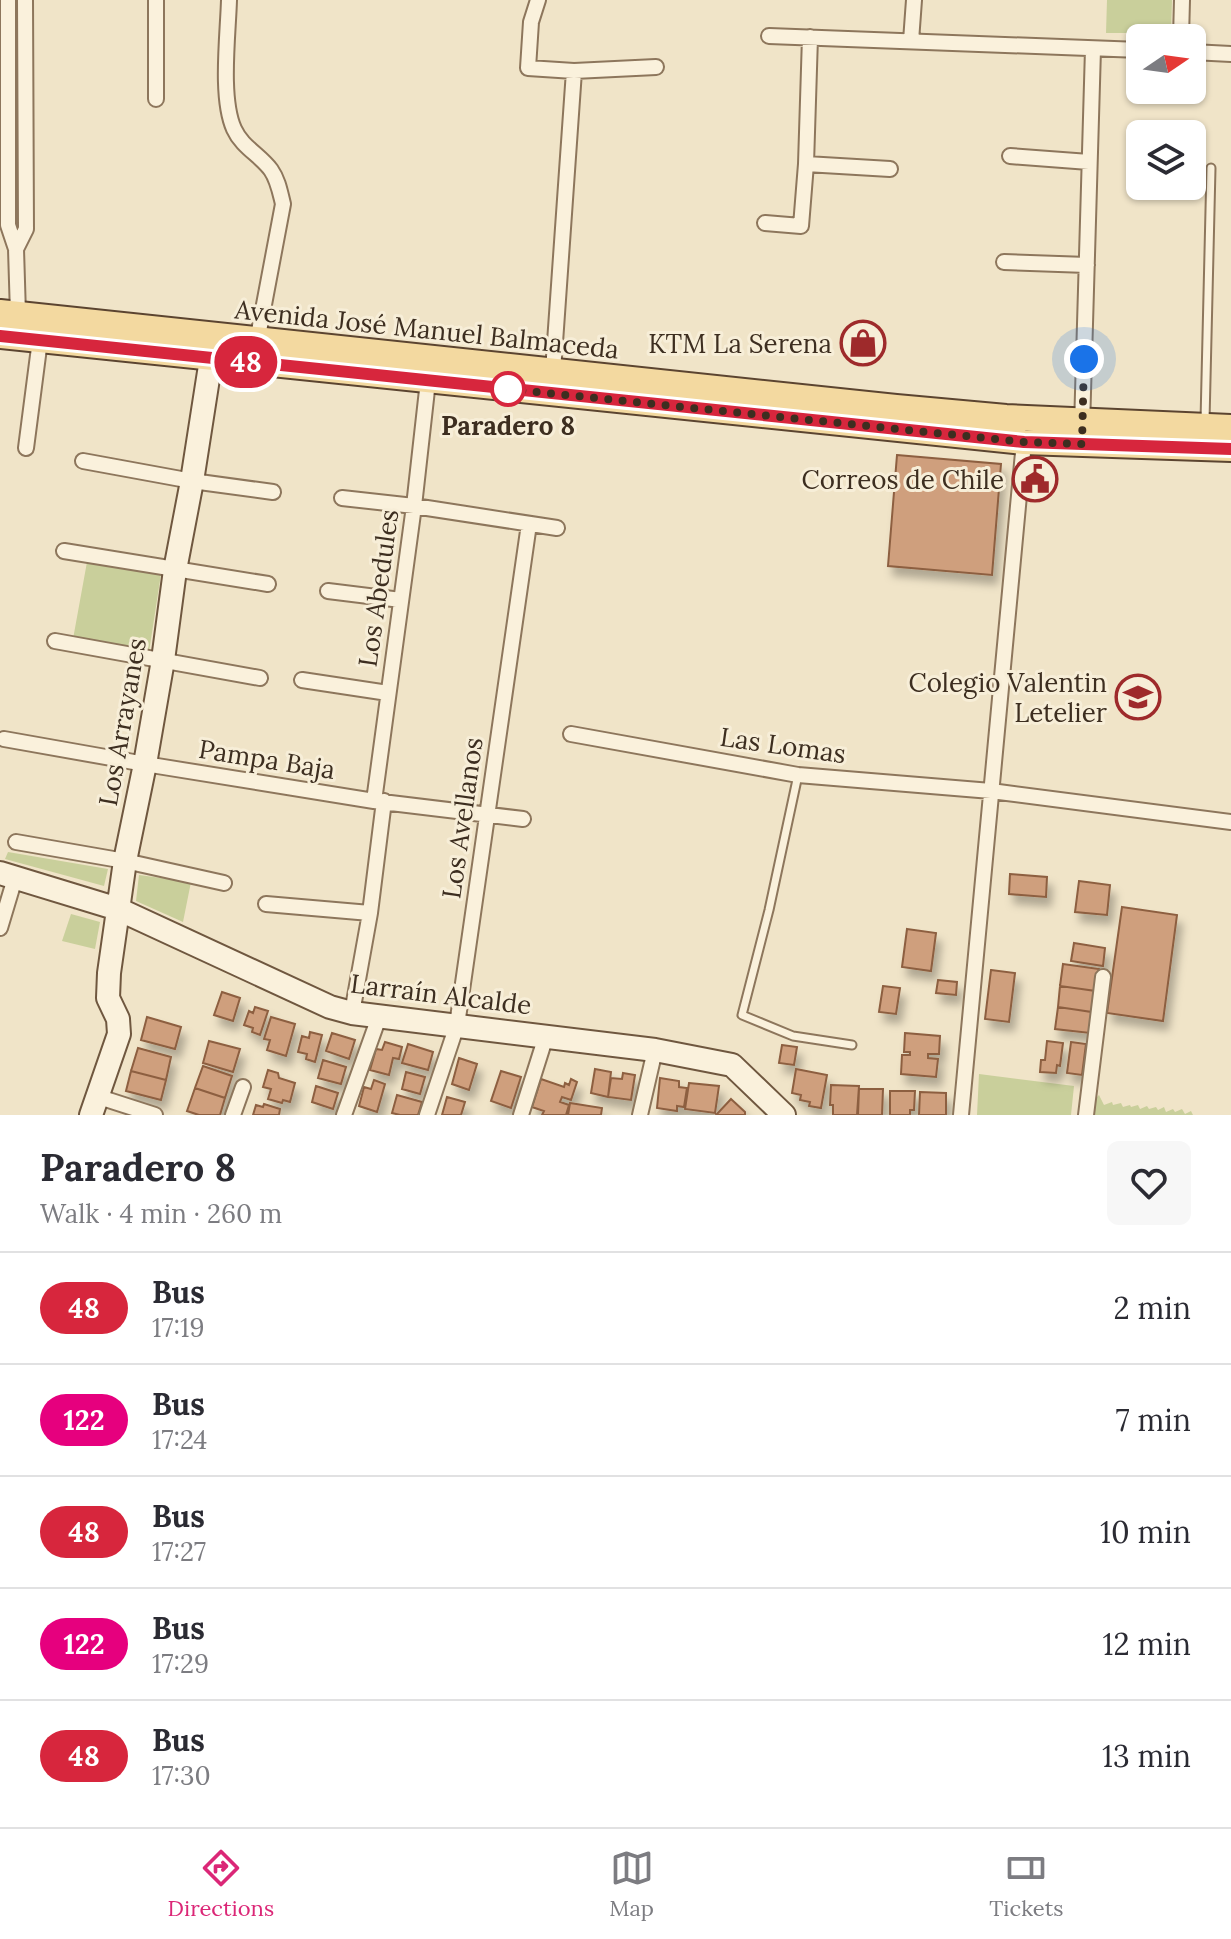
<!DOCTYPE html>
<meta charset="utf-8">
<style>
:root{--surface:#fff;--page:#f7f7f7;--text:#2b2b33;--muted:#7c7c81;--line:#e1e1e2;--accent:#db2777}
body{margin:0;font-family:Lora,serif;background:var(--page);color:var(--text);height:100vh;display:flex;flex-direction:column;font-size:30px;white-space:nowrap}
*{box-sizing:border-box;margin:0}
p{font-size:26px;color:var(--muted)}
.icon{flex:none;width:44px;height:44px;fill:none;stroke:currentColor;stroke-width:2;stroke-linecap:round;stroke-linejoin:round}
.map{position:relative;height:1115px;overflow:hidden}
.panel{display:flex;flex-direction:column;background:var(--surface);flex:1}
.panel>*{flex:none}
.badge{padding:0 16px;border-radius:26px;font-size:28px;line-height:52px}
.needle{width:52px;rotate:77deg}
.tools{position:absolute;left:1126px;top:24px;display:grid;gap:16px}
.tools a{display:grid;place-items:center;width:80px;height:80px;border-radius:12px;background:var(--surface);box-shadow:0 2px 6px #0004;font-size:40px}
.you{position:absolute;width:40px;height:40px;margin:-20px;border:6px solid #fff;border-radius:50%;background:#1a73e8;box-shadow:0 0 0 12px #1a73e833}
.map>.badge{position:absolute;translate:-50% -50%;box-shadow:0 0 0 4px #fff}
.round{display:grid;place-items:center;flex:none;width:84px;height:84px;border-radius:12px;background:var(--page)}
.overview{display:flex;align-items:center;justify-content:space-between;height:136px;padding:0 40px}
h1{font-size:38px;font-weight:700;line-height:60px}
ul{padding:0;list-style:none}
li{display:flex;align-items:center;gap:24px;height:112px;padding:0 40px;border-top:2px solid var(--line)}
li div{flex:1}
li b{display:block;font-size:30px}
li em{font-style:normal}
li .badge{min-width:88px;font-weight:700;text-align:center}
.menu{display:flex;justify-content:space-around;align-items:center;height:112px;border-top:2px solid var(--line);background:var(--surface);font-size:22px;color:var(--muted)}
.menu a{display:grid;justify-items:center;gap:4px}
.menu .on{color:var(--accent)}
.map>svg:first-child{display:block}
.green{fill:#c9cf9b}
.building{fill:#cf9f7d;stroke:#8d5f41;stroke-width:2;filter:url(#shadow)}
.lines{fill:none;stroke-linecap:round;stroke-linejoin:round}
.lane-casing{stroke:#8d765c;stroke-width:11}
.street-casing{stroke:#8d765c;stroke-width:18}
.secondary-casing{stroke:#6f573f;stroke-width:26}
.primary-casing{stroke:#5b4430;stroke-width:28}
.lane{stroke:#faf1dc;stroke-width:7}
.street{stroke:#faf1dc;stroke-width:14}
.secondary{stroke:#faf1dc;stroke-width:22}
.primary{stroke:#f3d9a0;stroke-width:24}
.line-casing{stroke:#fff;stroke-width:18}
.line{stroke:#d7263d;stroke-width:12}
.walk{stroke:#3d2e20;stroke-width:8;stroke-dasharray:0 14.4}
.stop-dot{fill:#fff;stroke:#d7263d;stroke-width:4}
.labels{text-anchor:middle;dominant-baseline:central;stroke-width:6;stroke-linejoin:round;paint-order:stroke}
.street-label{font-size:26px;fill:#3d2e20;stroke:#f7eed8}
.poi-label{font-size:26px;fill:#3d2e20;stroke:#f7eed8;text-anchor:end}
.stop-label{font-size:26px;font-weight:bold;fill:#3d2e20;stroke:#f7eed8}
</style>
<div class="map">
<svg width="1231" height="1115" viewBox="0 0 1231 1115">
<defs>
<filter id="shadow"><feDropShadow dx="5" dy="9" stdDeviation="4" flood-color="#0004"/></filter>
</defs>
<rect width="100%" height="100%" fill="#f0e4c8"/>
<path class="green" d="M 1107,0 L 1172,0 L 1171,33 L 1106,33 Z
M 87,562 L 161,574 L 149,652 L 73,639 Z
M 8,852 L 108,869 L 104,886 L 5,859 Z
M 139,875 L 191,882 L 183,922 L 136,901 Z
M 71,914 L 100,922 L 95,949 L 62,941 Z
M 979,1074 L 1074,1086 L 1071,1115 L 977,1115 Z
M 1099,1095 L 1104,1105 L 1112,1102 L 1113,1105 L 1121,1103 L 1123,1107 L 1130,1105 L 1131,1107 L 1138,1105 L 1140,1109 L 1147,1106 L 1149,1109 L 1156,1107 L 1158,1110 L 1164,1107 L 1166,1112 L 1173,1109 L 1175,1112 L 1182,1109 L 1185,1114 L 1191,1111 L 1193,1115 L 1091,1115 L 1093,1101 Z"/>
<path class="building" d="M 897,455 L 1001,464 L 992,575 L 888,566 Z
M 1010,874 L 1047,877 L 1046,897 L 1009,894 Z
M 1079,881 L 1110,885 L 1107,915 L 1075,912 Z
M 1122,907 L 1177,915 L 1163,1021 L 1107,1013 Z
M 907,929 L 936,933 L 931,971 L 902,967 Z
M 1074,943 L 1105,948 L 1103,966 L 1071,961 Z
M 1063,964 L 1099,969 L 1096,991 L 1060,986 Z
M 991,970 L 1015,973 L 1009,1022 L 985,1019 Z
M 938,980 L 957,982 L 956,995 L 936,993 Z
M 883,986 L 900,988 L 896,1014 L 879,1012 Z
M 1060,986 L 1096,991 L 1092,1012 L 1058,1007 Z
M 222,992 L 240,998 L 233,1021 L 214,1015 Z
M 255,1007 L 268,1011 L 260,1035 L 252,1032 L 253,1028 L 244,1025 L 249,1011 L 253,1013 Z
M 1058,1007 L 1092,1012 L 1090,1033 L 1055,1029 Z
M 147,1017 L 181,1027 L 175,1049 L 141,1040 Z
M 271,1017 L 295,1024 L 286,1056 L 267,1050 L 270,1040 L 264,1039 Z
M 310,1032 L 322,1035 L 315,1062 L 306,1059 L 307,1054 L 298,1052 L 302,1036 L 309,1038 Z
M 332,1033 L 355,1040 L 349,1059 L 326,1051 Z
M 905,1033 L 940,1036 L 939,1054 L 928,1054 L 928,1058 L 938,1059 L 936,1077 L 901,1074 L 902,1055 L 910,1055 L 910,1052 L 904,1052 Z
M 209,1041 L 240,1049 L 233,1072 L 203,1063 Z
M 1047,1041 L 1063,1043 L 1060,1066 L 1057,1065 L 1056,1073 L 1040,1072 L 1041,1060 L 1045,1060 Z
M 385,1042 L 402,1047 L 399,1059 L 393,1058 L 389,1075 L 370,1070 L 376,1049 L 382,1050 Z
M 1071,1042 L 1086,1044 L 1082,1075 L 1067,1073 Z
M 408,1044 L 433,1052 L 428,1070 L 402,1063 Z
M 782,1045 L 797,1047 L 794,1065 L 779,1063 Z
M 138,1048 L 171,1057 L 166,1080 L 131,1071 Z
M 459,1058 L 477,1064 L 469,1090 L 452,1084 Z
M 323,1060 L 346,1067 L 341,1084 L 318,1078 Z
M 203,1066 L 232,1076 L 225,1098 L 195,1088 Z
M 595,1069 L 611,1072 L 608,1097 L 591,1093 Z
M 796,1069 L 827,1075 L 821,1108 L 809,1106 L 810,1102 L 800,1100 L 801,1095 L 792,1093 Z
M 268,1070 L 278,1073 L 279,1078 L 295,1083 L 290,1102 L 283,1100 L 282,1103 L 268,1099 L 271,1089 L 263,1087 Z
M 131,1071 L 166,1080 L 161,1100 L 126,1091 Z
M 501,1071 L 521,1077 L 511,1108 L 491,1101 Z
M 406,1072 L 425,1077 L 420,1094 L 402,1089 Z
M 623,1073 L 635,1075 L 631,1100 L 608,1097 L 611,1078 L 622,1079 Z
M 660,1078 L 679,1081 L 679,1087 L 687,1088 L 684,1107 L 677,1106 L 677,1111 L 657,1108 Z
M 541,1079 L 564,1087 L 565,1083 L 569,1085 L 571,1079 L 577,1082 L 571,1100 L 562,1097 L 560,1102 L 569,1105 L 566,1115 L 542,1115 L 544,1111 L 532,1107 Z
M 374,1080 L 385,1084 L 377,1112 L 359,1106 L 364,1087 L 371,1089 Z
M 689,1083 L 719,1086 L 715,1113 L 685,1109 Z
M 831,1085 L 859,1086 L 857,1115 L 833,1115 L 833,1105 L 830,1105 Z
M 316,1086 L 338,1093 L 333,1109 L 312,1102 Z
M 195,1088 L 225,1098 L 220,1115 L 199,1115 L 187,1111 Z
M 859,1089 L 883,1089 L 882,1115 L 858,1115 Z
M 890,1091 L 915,1091 L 914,1110 L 910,1110 L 910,1115 L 890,1115 Z
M 920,1092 L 946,1093 L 946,1115 L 919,1115 Z
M 397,1095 L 422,1102 L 418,1115 L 400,1115 L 392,1113 Z
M 447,1097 L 465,1102 L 461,1115 L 442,1115 Z
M 731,1099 L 745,1112 L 745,1115 L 716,1115 Z
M 570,1103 L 602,1108 L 601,1115 L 568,1115 Z
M 264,1104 L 280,1109 L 279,1115 L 253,1115 L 256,1105 L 263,1107 Z"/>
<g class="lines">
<g class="lane-casing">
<path id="lane" d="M 1205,421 L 1211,168
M 798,775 L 769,910 L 742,1015 L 793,1036 L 852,1045"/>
</g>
<g class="street-casing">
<path id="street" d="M 8,0 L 8,225 L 16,249 L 18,314
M 229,0 C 228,35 220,98 234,129 C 242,147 260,155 271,170 C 278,180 280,192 283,204 L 256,347
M 538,0 L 531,22 L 528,68 L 574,71 L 656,67
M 769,36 L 1140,50
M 1181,38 L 1182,0
M 911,41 L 914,0
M 1192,52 L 1231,54
M 156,99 L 156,0
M 1010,156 L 1089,162
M 806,164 L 890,169
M 765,223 L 801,226 L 806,164 L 810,37
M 16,249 L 26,229 L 25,0
M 1004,262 L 1087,265
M 553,371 L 574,71
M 1082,427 L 1093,49
M 26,448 L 40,340
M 83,461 L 192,481 L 273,492
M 342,498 L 414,506 L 557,528
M 64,551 L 268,584
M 328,591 L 401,600
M 55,641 L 260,678
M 302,680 L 388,693
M 571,734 L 798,775 L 991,791 L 1231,822
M 4,739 L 145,764 L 374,801 L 523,819
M 374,801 L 414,506 L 428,381
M 16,842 L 125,861 L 224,883
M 266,904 L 370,913
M 0,928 L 15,878
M 352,1013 L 370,913 L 384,801
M 96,1096 L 155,1115
M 233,1115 L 243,1087
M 344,1115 L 379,1017
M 427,1115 L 457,1025 L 529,524
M 521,1115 L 546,1036
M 640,1115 L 655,1050
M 961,1115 L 1024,442
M 1086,1115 L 1103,977"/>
</g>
<g class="secondary-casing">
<path id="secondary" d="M 0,873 L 118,909 L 330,1007 L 352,1013 L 655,1050 L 732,1065 L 784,1115
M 91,1115 L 119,1034 L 118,1019 L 108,998 L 109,973 L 125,861 L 145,764 L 163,660 L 175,570 L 192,481 L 214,340"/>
</g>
<g class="primary-casing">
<path id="primary" d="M 0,312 L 896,407 L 1006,417 L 1231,427
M 0,336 L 1024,442 L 1231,449"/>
</g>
<use href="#lane" class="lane"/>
<use href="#street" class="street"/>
<use href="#secondary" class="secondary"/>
<use href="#primary" class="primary"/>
</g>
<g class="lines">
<g class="line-casing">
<path id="line" d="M 0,336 L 1024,442 L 1231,449"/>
</g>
<use href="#line" class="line"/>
<path class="walk" d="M 508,389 L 1024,442 L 1082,444 L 1084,359"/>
</g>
<defs>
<g id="shop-ring" transform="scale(2.3)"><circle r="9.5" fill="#f7eed8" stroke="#9e2a2b" stroke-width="1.5"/><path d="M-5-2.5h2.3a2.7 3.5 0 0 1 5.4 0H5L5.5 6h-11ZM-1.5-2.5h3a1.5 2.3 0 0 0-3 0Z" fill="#9e2a2b"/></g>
<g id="civic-ring" transform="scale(2.3)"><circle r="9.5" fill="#f7eed8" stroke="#9e2a2b" stroke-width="1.5"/><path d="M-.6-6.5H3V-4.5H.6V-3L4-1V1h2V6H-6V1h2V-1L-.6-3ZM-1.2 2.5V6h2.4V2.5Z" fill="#9e2a2b"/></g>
<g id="school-ring" transform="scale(2.3)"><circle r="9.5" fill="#f7eed8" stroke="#9e2a2b" stroke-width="1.5"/><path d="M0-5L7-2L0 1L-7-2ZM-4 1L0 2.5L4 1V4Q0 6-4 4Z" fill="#9e2a2b"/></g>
</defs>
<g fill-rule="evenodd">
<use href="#shop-ring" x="863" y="343"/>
<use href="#civic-ring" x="1035" y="479"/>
<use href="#school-ring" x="1138" y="697"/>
</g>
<circle class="stop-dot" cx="508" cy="389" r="16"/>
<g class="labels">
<g class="street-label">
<text transform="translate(427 329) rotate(6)">Avenida José Manuel Balmaceda</text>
<text transform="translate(378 588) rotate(-82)">Los Abedules</text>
<text transform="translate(122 722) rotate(-80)">Los Arrayanes</text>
<text transform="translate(783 745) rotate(8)">Las Lomas</text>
<text transform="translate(267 759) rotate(9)">Pampa Baja</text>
<text transform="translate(462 818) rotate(-82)">Los Avellanos</text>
<text transform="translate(441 994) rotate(7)">Larraín Alcalde</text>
</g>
<g class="poi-label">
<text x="832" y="343">KTM La Serena</text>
<text x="1004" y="479">Correos de Chile</text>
<text x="1107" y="682">Colegio Valentin<tspan x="1107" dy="30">Letelier</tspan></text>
</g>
<g class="stop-label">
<text x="508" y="425">Paradero 8</text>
</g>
</g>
</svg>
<div class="tools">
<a><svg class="needle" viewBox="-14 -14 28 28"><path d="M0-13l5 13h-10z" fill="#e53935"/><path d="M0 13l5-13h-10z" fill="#7c7c81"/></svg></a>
<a><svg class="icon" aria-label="layers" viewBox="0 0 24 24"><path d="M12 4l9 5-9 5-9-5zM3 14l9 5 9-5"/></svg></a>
</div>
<div class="you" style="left:1084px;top:359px"></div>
<b class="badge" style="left:246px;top:362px;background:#d7263d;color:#fff">48</b>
</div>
<section class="panel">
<div class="overview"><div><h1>Paradero 8</h1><p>Walk · 4 min · 260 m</p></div><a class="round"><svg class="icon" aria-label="heart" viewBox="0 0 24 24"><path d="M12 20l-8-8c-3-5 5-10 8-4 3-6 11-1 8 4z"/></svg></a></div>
<ul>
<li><span class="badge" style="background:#d7263d;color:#fff">48</span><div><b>Bus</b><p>17:19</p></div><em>2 min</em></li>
<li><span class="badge" style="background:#e6007e;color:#fff">122</span><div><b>Bus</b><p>17:24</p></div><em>7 min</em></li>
<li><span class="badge" style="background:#d7263d;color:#fff">48</span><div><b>Bus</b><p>17:27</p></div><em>10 min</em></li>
<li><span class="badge" style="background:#e6007e;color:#fff">122</span><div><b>Bus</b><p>17:29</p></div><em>12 min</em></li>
<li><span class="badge" style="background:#d7263d;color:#fff">48</span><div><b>Bus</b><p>17:30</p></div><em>13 min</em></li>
</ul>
</section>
<nav class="menu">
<a class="on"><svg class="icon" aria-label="directions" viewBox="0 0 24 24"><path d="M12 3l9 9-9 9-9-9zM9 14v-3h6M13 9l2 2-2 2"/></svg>Directions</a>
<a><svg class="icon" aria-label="map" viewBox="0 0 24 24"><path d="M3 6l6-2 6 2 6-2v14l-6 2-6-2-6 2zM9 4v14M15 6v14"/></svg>Map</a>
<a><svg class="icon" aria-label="tickets" viewBox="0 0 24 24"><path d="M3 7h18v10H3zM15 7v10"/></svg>Tickets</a>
</nav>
